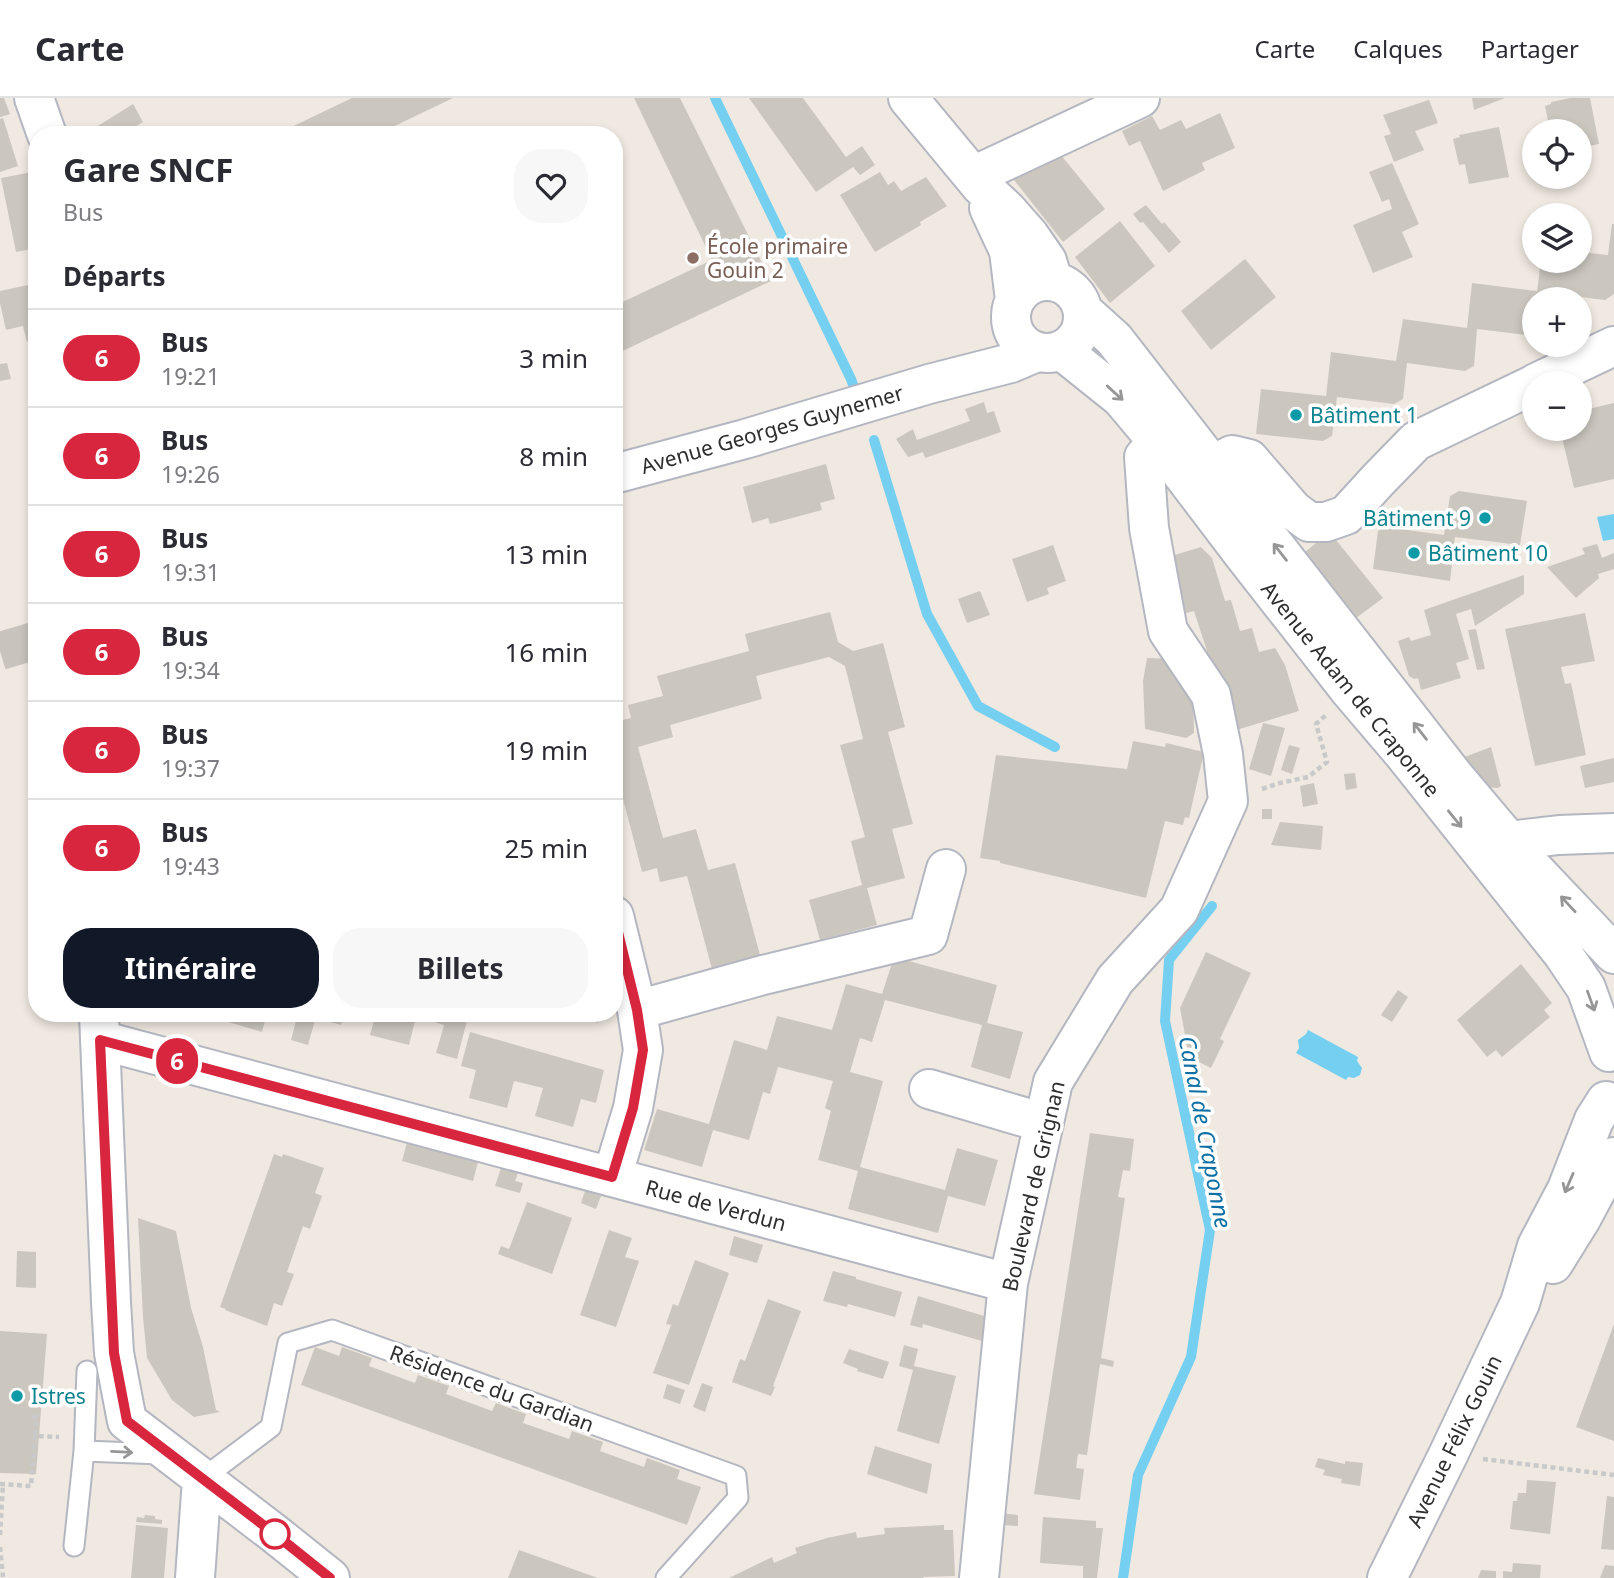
<!DOCTYPE html>
<html lang="fr">
<meta charset="utf-8">
<style>
:root{--surface:#fff;--page:#f7f7f7;--text:#2b2b33;--muted:#7c7c81;--line:#e1e1e2;--accent:#111827}
body{margin:0;font-family:"Noto Sans",sans-serif;background:var(--page);color:var(--text);height:100vh;display:flex;flex-direction:column;font-size:26px;white-space:nowrap}
*{box-sizing:border-box;margin:0}
p{font-size:23px;color:var(--muted)}
.icon{flex:none;width:38px;height:38px;fill:none;stroke:currentColor;stroke-width:2;stroke-linecap:round;stroke-linejoin:round}
.map{position:relative;flex:1;overflow:hidden}
.drawer{position:absolute;left:28px;top:28px;width:595px;height:896px;display:flex;flex-direction:column;background:var(--surface);border-radius:28px;box-shadow:0 4px 10px #0003}
.drawer>*{flex:none}
.badge{padding:0 14px;border-radius:23px;font-size:24px;line-height:46px}
.fabs{position:absolute;left:1522px;top:21px;display:grid;gap:14px}
.fabs a{display:grid;place-items:center;width:70px;height:70px;border-radius:50%;background:var(--surface);box-shadow:0 4px 10px #0003;font-size:35px}
.map>.badge{position:absolute;translate:-50% -50%;box-shadow:0 0 0 4px #fff}
h2{padding:0 35px;font-size:26px;line-height:63px}
.round{display:grid;place-items:center;flex:none;width:74px;height:74px;border-radius:28px;background:var(--page)}
.headline{display:flex;align-items:center;justify-content:space-between;height:119px;padding:0 35px}
h1{font-size:33px;font-weight:700;line-height:52px}
.primary-button{display:flex;gap:14px;margin-top:auto;padding:14px 35px}
.primary-button a{flex:1;height:80px;border-radius:28px;background:var(--accent);color:#fff;font-size:28px;font-weight:700;line-height:80px;text-align:center}
.primary-button a+a{background:var(--page);color:var(--text)}
ul{padding:0;list-style:none}
li{display:flex;align-items:center;gap:21px;height:98px;padding:0 35px;border-top:2px solid var(--line)}
li div{flex:1}
li b{display:block;font-size:26px}
li em{font-style:normal}
li .badge{min-width:77px;font-weight:700;text-align:center}
header{display:flex;align-items:center;gap:42px;box-sizing:border-box;height:98px;padding:0 35px;background:var(--surface);border-bottom:2px solid var(--line)}
header strong{font-size:33px}
nav{display:flex;gap:38px;margin-inline-start:auto;font-size:24px}
.map>svg:first-child{display:block}
.water{fill:#75cff0}
.lines{fill:none;stroke-linecap:round;stroke-linejoin:round}
.stream{stroke:#75cff0;stroke-width:10}
.building{fill:#cbc7bf}
.secondary-tunnel{stroke:#c8c4bd;stroke-width:38;stroke-dasharray:38 19;stroke-linecap:butt}
.service-casing{stroke:#b4b7c1;stroke-width:23}
.minor-casing{stroke:#b4b7c1;stroke-width:42}
.tertiary-casing{stroke:#b4b7c1;stroke-width:42}
.secondary-casing{stroke:#b4b7c1;stroke-width:42}
.path{stroke:#c9c9c9;stroke-width:4.5;stroke-dasharray:5 3.5;stroke-linecap:butt}
.service{stroke:#fff;stroke-width:19}
.minor{stroke:#fff;stroke-width:38}
.tertiary{stroke:#fff;stroke-width:38}
.secondary{stroke:#fff;stroke-width:38}
.oneway{stroke:#969696}
.line-casing{stroke:#fff;stroke-width:16}
.line{stroke:#d7263d;stroke-width:10}
.education-dot{fill:#8d6e63;stroke:#fff;stroke-width:2.5}
.culture-dot{fill:#0f9aa8;stroke:#fff;stroke-width:2.5}
.stop-dot{fill:#fff;stroke:#d7263d;stroke-width:3.5}
.labels{text-anchor:middle;dominant-baseline:central;stroke-width:7;stroke-linejoin:round;paint-order:stroke}
.education-label{font-size:21px;fill:#785e54;stroke:#fff;text-anchor:start}
.culture-label{font-size:21px;fill:#0d838f;stroke:#fff;text-anchor:start}
.street-label{font-size:21px;fill:#2e2e2e;stroke:#fff}
.water-label{font-size:23px;font-style:italic;fill:#0d6fa3;stroke:#fff}
</style>
<header>
<strong>Carte</strong>
<nav><a>Carte</a><a>Calques</a><a>Partager</a></nav>
</header>
<div class="map">
<svg width="1614" height="1480" viewBox="0 0 1614 1480">
<rect width="100%" height="100%" fill="#efe9e1"/>
<path class="water" d="M 1614,416 L 1614,441 L 1603,443 L 1597,419 Z
M 1308,932 L 1358,959 L 1357,963 L 1362,970 L 1360,977 L 1354,980 L 1348,979 L 1346,982 L 1296,955 L 1299,950 L 1298,942 L 1306,936 Z"/>
<g class="lines">
<path class="stream" d="M 715,0 L 851,281 L 856,295
M 874,342 L 927,516 L 978,608 L 1055,649
M 1123,1480 L 1138,1377 L 1191,1259 L 1210,1132 L 1165,923 L 1169,862 L 1212,808"/>
</g>
<path class="building" d="M 0,0 L 4,0 L 10,16 L 0,19 Z
M 352,0 L 453,0 L 376,37 L 282,37 L 281,34 Z
M 634,0 L 680,0 L 771,183 L 614,257 L 614,208 L 712,162 Z
M 749,0 L 803,0 L 846,59 L 862,48 L 875,67 L 860,77 L 853,69 L 816,94 Z
M 1472,0 L 1505,0 L 1474,12 Z
M 1570,0 L 1590,0 L 1599,46 L 1580,50 L 1580,33 L 1550,33 L 1545,8 L 1551,6 L 1551,4 Z
M 1429,2 L 1438,25 L 1415,33 L 1424,52 L 1394,64 L 1384,38 L 1391,36 L 1383,17 Z
M 133,6 L 143,24 L 128,33 L 131,37 L 96,37 L 93,31 Z
M 1220,15 L 1235,50 L 1202,65 L 1205,72 L 1163,93 L 1140,43 L 1129,48 L 1122,33 L 1152,18 L 1160,32 L 1181,22 L 1186,31 Z
M 3,20 L 18,68 L 0,74 L 0,21 Z
M 1499,29 L 1509,79 L 1469,86 L 1465,66 L 1459,67 L 1453,41 L 1460,39 L 1459,37 Z
M 1056,51 L 1105,111 L 1063,144 L 1014,82 Z
M 1392,65 L 1419,126 L 1402,134 L 1413,159 L 1373,175 L 1353,127 L 1392,111 L 1389,101 L 1382,104 L 1369,74 Z
M 37,73 L 37,150 L 16,154 L 1,80 Z
M 880,74 L 888,87 L 894,83 L 901,93 L 926,79 L 947,108 L 920,124 L 921,127 L 875,154 L 840,97 Z
M 1146,107 L 1162,126 L 1164,124 L 1181,144 L 1169,155 L 1143,124 L 1140,125 L 1133,116 Z
M 1120,123 L 1155,168 L 1110,205 L 1075,159 Z
M 1612,126 L 1614,126 L 1614,196 L 1605,202 L 1548,195 L 1547,201 L 1535,201 L 1535,238 L 1477,231 L 1474,268 L 1465,273 L 1407,265 L 1403,301 L 1394,306 L 1337,299 L 1332,338 L 1323,343 L 1256,336 L 1261,291 L 1326,298 L 1331,254 L 1396,263 L 1403,221 L 1467,230 L 1472,185 L 1537,193 L 1541,163 L 1580,163 L 1580,154 L 1608,157 Z
M 1245,161 L 1276,199 L 1211,252 L 1181,213 Z
M 37,185 L 37,242 L 27,244 L 23,228 L 6,232 L 0,205 L 0,193 Z
M 7,265 L 11,281 L 0,283 L 0,266 Z
M 984,304 L 987,315 L 994,313 L 1001,334 L 925,360 L 923,354 L 908,359 L 896,341 L 913,331 L 917,342 L 970,323 L 965,311 Z
M 1614,305 L 1614,381 L 1574,390 L 1560,331 L 1580,331 L 1580,313 Z
M 826,366 L 835,401 L 820,405 L 822,412 L 770,426 L 768,420 L 752,425 L 743,389 Z
M 1459,393 L 1527,403 L 1520,447 L 1455,439 L 1450,483 L 1373,471 L 1378,433 L 1385,429 L 1444,437 L 1450,398 Z
M 1336,442 L 1383,500 L 1356,520 L 1305,454 L 1316,445 Z
M 1597,446 L 1602,460 L 1614,455 L 1614,471 L 1598,476 L 1599,480 L 1576,500 L 1547,469 L 1585,456 L 1582,450 Z
M 1053,447 L 1066,483 L 1047,490 L 1049,496 L 1027,504 L 1012,461 Z
M 1201,449 L 1212,460 L 1225,503 L 1231,502 L 1240,533 L 1252,530 L 1259,554 L 1275,550 L 1285,567 L 1299,613 L 1233,633 L 1194,513 L 1183,516 L 1168,459 Z
M 1524,477 L 1524,496 L 1475,528 L 1471,511 L 1456,516 L 1469,561 L 1456,565 L 1461,580 L 1421,592 L 1418,580 L 1414,581 L 1409,578 L 1398,543 L 1409,539 L 1411,543 L 1431,537 L 1424,512 Z
M 980,493 L 990,517 L 967,525 L 958,501 Z
M 830,514 L 838,544 L 853,553 L 883,545 L 905,629 L 888,634 L 913,726 L 892,731 L 905,780 L 867,790 L 877,827 L 820,842 L 809,802 L 862,787 L 851,743 L 865,739 L 840,647 L 863,641 L 845,568 L 829,559 L 756,578 L 762,601 L 670,627 L 673,639 L 638,649 L 663,740 L 696,731 L 708,772 L 735,765 L 760,857 L 712,871 L 687,778 L 660,784 L 657,770 L 642,774 L 614,666 L 614,624 L 631,620 L 628,607 L 663,598 L 657,578 L 749,553 L 745,536 Z
M 1585,515 L 1595,563 L 1561,569 L 1565,586 L 1571,585 L 1586,657 L 1535,668 L 1505,531 Z
M 1476,531 L 1485,571 L 1477,572 L 1468,532 Z
M 1147,560 L 1177,561 L 1193,589 L 1194,635 L 1186,640 L 1145,631 L 1143,583 Z
M 1263,625 L 1285,630 L 1271,678 L 1249,671 Z
M 1133,643 L 1165,649 L 1166,645 L 1204,654 L 1189,720 L 1185,719 L 1183,727 L 1165,723 L 1146,800 L 1000,765 L 1000,763 L 980,760 L 996,657 L 1127,671 Z
M 1289,647 L 1300,650 L 1292,676 L 1281,672 Z
M 1491,649 L 1501,688 L 1498,690 L 1483,689 L 1462,660 Z
M 1614,660 L 1614,684 L 1585,690 L 1580,668 Z
M 1355,675 L 1357,690 L 1346,692 L 1344,676 Z
M 1314,685 L 1318,706 L 1303,709 L 1300,688 Z
M 1262,711 L 1272,711 L 1272,721 L 1262,721 Z
M 1280,724 L 1323,728 L 1321,752 L 1271,747 Z
M 1206,854 L 1251,875 L 1220,941 L 1224,943 L 1211,970 L 1189,959 L 1180,910 Z
M 894,859 L 997,887 L 987,925 L 1023,934 L 1010,981 L 971,969 L 982,927 L 885,902 L 872,944 L 860,940 L 850,974 L 883,983 L 860,1069 L 945,1092 L 957,1050 L 998,1062 L 985,1108 L 948,1098 L 938,1135 L 848,1111 L 858,1073 L 818,1062 L 831,1013 L 825,1010 L 833,983 L 778,969 L 770,996 L 763,994 L 749,1042 L 713,1032 L 702,1069 L 644,1052 L 657,1011 L 709,1026 L 734,942 L 767,952 L 777,918 L 832,932 L 846,886 L 882,896 Z
M 1521,866 L 1552,905 L 1544,912 L 1550,919 L 1502,959 L 1496,952 L 1487,959 L 1457,922 Z
M 1398,892 L 1408,899 L 1392,924 L 1381,917 Z
M 227,915 L 267,915 L 262,934 L 225,923 Z
M 298,915 L 317,915 L 308,947 L 291,942 Z
M 325,915 L 344,915 L 341,927 L 323,922 Z
M 376,915 L 469,915 L 457,961 L 436,955 L 444,927 L 416,919 L 409,947 L 370,937 Z
M 584,915 L 601,915 L 598,925 L 583,920 Z
M 470,934 L 604,972 L 596,1005 L 581,1001 L 573,1029 L 535,1018 L 543,990 L 514,983 L 507,1010 L 469,1000 L 476,972 L 461,968 Z
M 1090,1035 L 1134,1041 L 1130,1073 L 1123,1072 L 1118,1099 L 1125,1100 L 1101,1260 L 1114,1263 L 1113,1269 L 1100,1266 L 1087,1357 L 1078,1356 L 1076,1370 L 1084,1371 L 1080,1402 L 1034,1396 Z
M 407,1044 L 478,1064 L 473,1083 L 402,1063 Z
M 274,1056 L 282,1059 L 283,1056 L 324,1070 L 315,1095 L 322,1098 L 310,1131 L 303,1128 L 287,1174 L 294,1176 L 282,1208 L 274,1205 L 267,1228 L 225,1212 L 226,1211 L 220,1209 Z
M 501,1070 L 518,1075 L 515,1083 L 523,1085 L 520,1095 L 495,1088 Z
M 585,1093 L 601,1098 L 596,1111 L 581,1105 Z
M 527,1104 L 572,1120 L 552,1176 L 498,1156 L 501,1148 L 509,1151 Z
M 138,1120 L 176,1133 L 191,1210 L 203,1249 L 216,1312 L 220,1314 L 194,1319 L 172,1302 L 147,1260 L 143,1219 Z
M 609,1132 L 632,1140 L 625,1159 L 639,1163 L 616,1229 L 580,1217 Z
M 734,1138 L 763,1147 L 757,1165 L 729,1157 Z
M 17,1153 L 36,1154 L 36,1190 L 16,1189 Z
M 695,1162 L 729,1175 L 689,1287 L 653,1275 L 671,1227 L 666,1226 L 673,1206 L 678,1208 Z
M 833,1173 L 856,1179 L 856,1181 L 902,1194 L 895,1219 L 848,1206 L 847,1209 L 823,1203 Z
M 918,1198 L 994,1221 L 989,1245 L 923,1226 L 922,1230 L 910,1227 Z
M 768,1201 L 801,1213 L 773,1288 L 775,1289 L 771,1298 L 732,1284 L 740,1261 L 745,1263 Z
M 1614,1226 L 1614,1343 L 1576,1329 Z
M 0,1233 L 47,1236 L 36,1376 L 0,1375 Z
M 904,1247 L 918,1251 L 914,1268 L 956,1278 L 939,1346 L 897,1333 L 913,1272 L 899,1268 Z
M 315,1249 L 339,1258 L 342,1249 L 372,1260 L 369,1268 L 415,1285 L 418,1277 L 449,1288 L 446,1296 L 492,1313 L 496,1305 L 526,1316 L 523,1325 L 569,1341 L 572,1333 L 603,1344 L 600,1353 L 644,1369 L 647,1360 L 680,1372 L 677,1381 L 701,1389 L 687,1427 L 301,1287 Z
M 849,1251 L 889,1264 L 883,1281 L 857,1273 L 858,1271 L 843,1265 Z
M 702,1285 L 713,1289 L 705,1314 L 693,1309 Z
M 667,1286 L 685,1292 L 680,1306 L 663,1300 Z
M 875,1348 L 932,1366 L 927,1396 L 867,1376 Z
M 1318,1360 L 1345,1366 L 1345,1363 L 1363,1365 L 1360,1388 L 1341,1385 L 1342,1381 L 1323,1377 L 1325,1372 L 1315,1369 Z
M 1527,1382 L 1556,1384 L 1550,1436 L 1510,1431 L 1513,1403 L 1517,1403 L 1518,1395 L 1526,1395 Z
M 1607,1398 L 1614,1399 L 1614,1452 L 1601,1451 Z
M 1000,1415 L 1018,1417 L 1018,1428 L 999,1427 Z
M 145,1417 L 155,1418 L 155,1421 L 162,1422 L 162,1426 L 136,1424 L 137,1419 L 144,1420 Z
M 1043,1419 L 1096,1423 L 1096,1430 L 1103,1430 L 1097,1480 L 1083,1480 L 1083,1468 L 1040,1465 Z
M 136,1427 L 168,1430 L 164,1480 L 131,1480 Z
M 944,1427 L 944,1432 L 953,1432 L 955,1478 L 923,1479 L 924,1480 L 729,1480 L 772,1459 L 774,1465 L 797,1455 L 795,1450 L 827,1440 L 856,1434 L 857,1440 L 885,1436 L 884,1430 Z
M 519,1452 L 598,1480 L 508,1480 Z
M 1513,1465 L 1541,1467 L 1540,1480 L 1503,1480 L 1503,1473 L 1512,1474 Z
M 1605,1467 L 1614,1468 L 1614,1480 L 1600,1480 Z
M 1481,1472 L 1496,1473 L 1496,1480 L 1478,1480 Z"/>
<g class="lines">
<path class="secondary-tunnel" d="M 0,553 L 37,542"/>
<g class="service-casing">
<path id="service" d="M 87,1273 L 84,1353 L 161,1356
M 202,1381 L 271,1329 L 288,1245 L 332,1232 L 736,1378 L 738,1400 L 666,1480
M 74,1448 L 84,1353"/>
</g>
<g class="minor-casing">
<path id="minor" d="M 34,0 L 47,37
M 973,78 L 1140,0
M 1536,285 L 1614,248
M 1212,368 L 1232,357 L 1249,361 L 1293,412 L 1309,424 L 1326,424 L 1346,417 L 1378,382 L 1416,343 L 1535,286
M 637,912 L 763,877 L 928,837 L 946,771
M 99,917 L 111,1204 L 114,1255 L 127,1323 L 275,1436 L 330,1480
M 100,942 L 1008,1185
M 929,991 L 1044,1025
M 612,1079 L 633,1010 L 643,952 L 637,912 L 614,818
M 195,1480 L 202,1381
M 979,1480 L 1008,1185 L 1053,984 L 1115,882 L 1179,812 L 1228,703 L 1223,656 L 1211,597 L 1168,533 L 1149,430 L 1144,359 L 1158,344"/>
</g>
<g class="tertiary-casing">
<path id="tertiary" d="M 1508,743 L 1559,737 L 1614,735"/>
</g>
<g class="secondary-casing">
<path id="secondary" d="M 908,0 L 981,88 L 1007,112 L 1029,137 L 1047,163 L 1053,183
M 989,110 L 1009,153 L 1015,202
M1011 219a36 36 0 1 1 72 0a36 36 0 1 1-72 0Z
M 1083,213 L 1114,241 L 1454,678 L 1525,762 L 1614,856
M 1061,252 L 1121,300 L 1158,344 L 1243,456 L 1351,594 L 1403,655 L 1563,856 L 1586,890 L 1609,954
M 614,376 L 745,341 L 929,286 L 1011,265 L 1037,254
M 1553,1166 L 1581,1121 L 1614,1059
M 1387,1480 L 1448,1357 L 1520,1205 L 1537,1148 L 1567,1091 L 1594,1022 L 1606,1003"/>
</g>
<path class="path" d="M 1262,691 L 1280,685 L 1308,679 L 1327,664 L 1316,626 L 1326,617
M 32,1319 L 36,1319 L 35,1338
M 1483,1361 L 1614,1377
M 0,1386 L 31,1388 L 35,1338 L 59,1339
M 0,1437 L 3,1386
M 0,1449 L 3,1479"/>
<use href="#service" class="service"/>
<use href="#minor" class="minor"/>
<use href="#tertiary" class="tertiary"/>
<use href="#secondary" class="secondary"/>
</g>
<defs><path id="oneway-shaft" d="M-6 0H5M1.5-3L5.5 0L1.5 3" fill="none" stroke-width="1.6" stroke-linecap="round" stroke-linejoin="round" transform="scale(1.75)"/></defs>
<g class="oneway">
<use href="#oneway-shaft" transform="translate(1115 295) rotate(42)"/>
<use href="#oneway-shaft" transform="translate(1280 454) rotate(-128)"/>
<use href="#oneway-shaft" transform="translate(1420 633) rotate(-128)"/>
<use href="#oneway-shaft" transform="translate(1455 721) rotate(51)"/>
<use href="#oneway-shaft" transform="translate(1568 806) rotate(-133)"/>
<use href="#oneway-shaft" transform="translate(1591 903) rotate(70)"/>
<use href="#oneway-shaft" transform="translate(1569 1085) rotate(113)"/>
<use href="#oneway-shaft" transform="translate(122 1354) rotate(3)"/>
</g>
<g class="lines">
<g class="line-casing">
<path id="line" d="M 330,1480 L 275,1436 L 127,1323 L 114,1255 L 100,942 L 612,1079 L 633,1010 L 643,952 L 637,912 L 614,818"/>
</g>
<use href="#line" class="line"/>
</g>
<circle class="education-dot" cx="693" cy="160" r="7"/>
<g class="culture-dot">
<circle cx="1296" cy="317" r="7"/>
<circle cx="1485" cy="420" r="7"/>
<circle cx="1414" cy="455" r="7"/>
<circle cx="17" cy="1298" r="7"/>
</g>
<circle class="stop-dot" cx="275" cy="1436" r="14"/>
<g class="labels">
<g class="education-label">
<text x="707" y="148">École primaire<tspan x="707" dy="24">Gouin 2</tspan></text>
</g>
<g class="culture-label">
<text x="1310" y="317">Bâtiment 1</text>
<text x="1471" y="420" text-anchor="end">Bâtiment 9</text>
<text x="1428" y="455">Bâtiment 10</text>
<text x="31" y="1298">Istres</text>
</g>
<g class="street-label">
<text transform="translate(772 331) rotate(-16)">Avenue Georges Guynemer</text>
<text transform="translate(1351 591) rotate(51)">Avenue Adam de Craponne</text>
<text transform="translate(1033 1088) rotate(-77)">Boulevard de Grignan</text>
<text transform="translate(716 1107) rotate(15)">Rue de Verdun</text>
<text transform="translate(492 1290) rotate(20)">Résidence du Gardian</text>
<text transform="translate(1454 1343) rotate(-64)">Avenue Félix Gouin</text>
</g>
<g class="water-label">
<text transform="translate(1206 1034) rotate(79)">Canal de Craponne</text>
</g>
</g>
</svg>
<div class="fabs">
<a><svg class="icon" aria-label="locate" viewBox="0 0 24 24"><circle cx="12" cy="12" r="6"/><path d="M12 2v4M12 18v4M2 12h4M18 12h4"/></svg></a>
<a><svg class="icon" aria-label="layers" viewBox="0 0 24 24"><path d="M12 4l9 5-9 5-9-5zM3 14l9 5 9-5"/></svg></a>
<a>+</a>
<a>−</a>
</div>
<b class="badge" style="left:177px;top:963px;background:#d7263d;color:#fff">6</b>
<section class="drawer">
<div class="headline"><div><h1>Gare SNCF</h1><p>Bus</p></div><a class="round"><svg class="icon" aria-label="heart" viewBox="0 0 24 24"><path d="M12 20l-8-8c-3-5 5-10 8-4 3-6 11-1 8 4z"/></svg></a></div>
<h2>Départs</h2>
<ul>
<li><span class="badge" style="background:#d7263d;color:#fff">6</span><div><b>Bus</b><p>19:21</p></div><em>3 min</em></li>
<li><span class="badge" style="background:#d7263d;color:#fff">6</span><div><b>Bus</b><p>19:26</p></div><em>8 min</em></li>
<li><span class="badge" style="background:#d7263d;color:#fff">6</span><div><b>Bus</b><p>19:31</p></div><em>13 min</em></li>
<li><span class="badge" style="background:#d7263d;color:#fff">6</span><div><b>Bus</b><p>19:34</p></div><em>16 min</em></li>
<li><span class="badge" style="background:#d7263d;color:#fff">6</span><div><b>Bus</b><p>19:37</p></div><em>19 min</em></li>
<li><span class="badge" style="background:#d7263d;color:#fff">6</span><div><b>Bus</b><p>19:43</p></div><em>25 min</em></li>
</ul>
<div class="primary-button"><a>Itinéraire</a><a>Billets</a></div>
</section>
</div>
